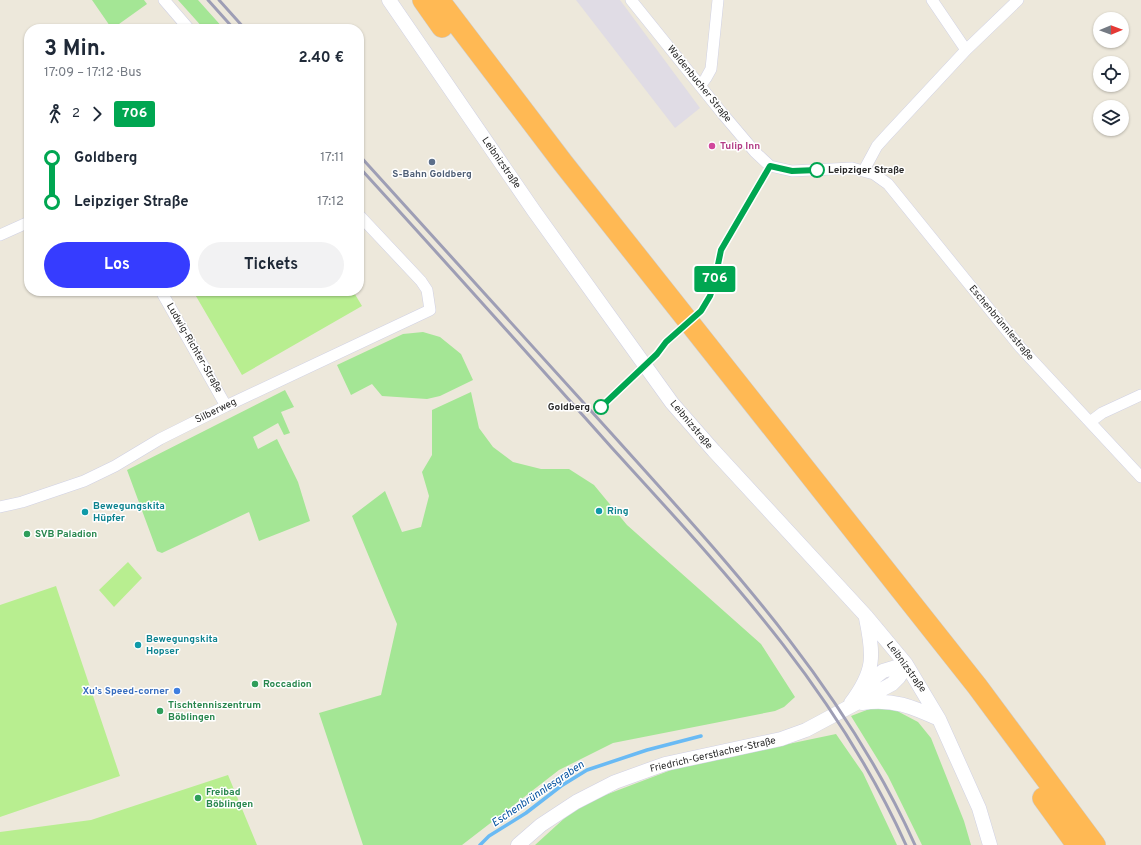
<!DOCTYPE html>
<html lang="de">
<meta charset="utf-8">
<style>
:root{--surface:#fff;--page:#f2f2f3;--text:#1f2937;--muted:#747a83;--accent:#363cff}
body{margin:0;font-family:Overpass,sans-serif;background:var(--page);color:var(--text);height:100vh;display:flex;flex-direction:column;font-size:15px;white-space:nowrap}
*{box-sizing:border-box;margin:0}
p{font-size:13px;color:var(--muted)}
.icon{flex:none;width:22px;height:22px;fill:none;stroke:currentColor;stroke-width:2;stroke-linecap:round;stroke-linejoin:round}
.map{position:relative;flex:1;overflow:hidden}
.side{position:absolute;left:24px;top:24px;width:340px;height:272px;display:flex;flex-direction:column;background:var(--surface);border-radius:16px;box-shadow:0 1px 3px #0004}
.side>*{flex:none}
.badge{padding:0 8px;border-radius:3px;font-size:14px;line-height:26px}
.needle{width:26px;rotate:89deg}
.controls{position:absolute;left:1093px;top:12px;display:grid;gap:8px}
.controls a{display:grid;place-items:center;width:36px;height:36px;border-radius:50%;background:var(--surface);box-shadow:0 1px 3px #0004;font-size:20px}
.map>.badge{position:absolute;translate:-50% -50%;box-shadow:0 0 0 2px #fff}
.legs{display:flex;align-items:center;gap:6px;height:44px;padding:0 20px;font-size:13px}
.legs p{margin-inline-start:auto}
.overview{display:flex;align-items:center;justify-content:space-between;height:68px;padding:0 20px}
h1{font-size:22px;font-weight:700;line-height:30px}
.button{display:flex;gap:8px;margin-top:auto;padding:8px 20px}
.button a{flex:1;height:46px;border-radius:24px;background:var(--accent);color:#fff;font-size:16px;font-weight:700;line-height:46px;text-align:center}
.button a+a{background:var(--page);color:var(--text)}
ul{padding:0 20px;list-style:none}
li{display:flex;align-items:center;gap:14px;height:44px;font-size:15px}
li i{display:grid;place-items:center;width:6px;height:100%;margin:0 5px;background:currentColor}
li i::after{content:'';width:10px;height:10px;margin:-5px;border:3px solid;border-radius:50%;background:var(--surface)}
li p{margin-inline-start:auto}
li:first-child i{background:linear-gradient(#0000 50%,currentColor 0)}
li:last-child i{background:linear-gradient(currentColor 50%,#0000 0)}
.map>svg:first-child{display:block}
.industrial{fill:#e0dce5}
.green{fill:#a4e695}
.pitch{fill:#b8ee90}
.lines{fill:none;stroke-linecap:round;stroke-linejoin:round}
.stream{stroke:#69baf4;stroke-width:3.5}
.minor-casing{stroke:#d0d1e4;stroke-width:12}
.tertiary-casing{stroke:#d0d1e4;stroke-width:15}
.motorway-casing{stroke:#ccc;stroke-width:22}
.minor{stroke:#fff;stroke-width:11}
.tertiary{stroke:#fff;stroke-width:14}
.motorway{stroke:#ffb954;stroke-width:21}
.rail{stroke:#9e9eb5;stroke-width:3}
.line-1-casing{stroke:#fff;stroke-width:9}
.line-1{stroke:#00a651;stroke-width:6}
.hotel-dot{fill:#d1479c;stroke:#fff;stroke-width:1.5}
.service-dot{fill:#5c6f8a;stroke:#fff;stroke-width:1.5}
.stop-1-dot{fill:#fff;stroke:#00a651;stroke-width:2}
.culture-dot{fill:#0f9aa8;stroke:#fff;stroke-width:1.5}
.leisure-dot{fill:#2e9e5b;stroke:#fff;stroke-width:1.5}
.shop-dot{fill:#3f7fe0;stroke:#fff;stroke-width:1.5}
.labels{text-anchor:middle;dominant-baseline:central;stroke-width:3;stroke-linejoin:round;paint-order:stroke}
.street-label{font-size:10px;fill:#2a2a2a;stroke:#fff}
.hotel-label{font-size:10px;font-weight:bold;fill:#b23c85;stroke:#fff;text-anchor:start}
.stop-label{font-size:10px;font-weight:bold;fill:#2a2a2a;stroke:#fff;text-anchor:start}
.service-label{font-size:10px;font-weight:bold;fill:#4e5e75;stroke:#fff}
.culture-label{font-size:10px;font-weight:bold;fill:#0d838f;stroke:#fff;text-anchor:start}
.leisure-label{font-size:10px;font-weight:bold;fill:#27864d;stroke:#fff;text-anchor:start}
.shop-label{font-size:10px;font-weight:bold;fill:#366cbe;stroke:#fff;text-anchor:end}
.water-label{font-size:11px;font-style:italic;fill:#0754a1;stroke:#fff}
</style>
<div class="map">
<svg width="1141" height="845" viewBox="0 0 1141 845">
<rect width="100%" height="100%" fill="#ede8db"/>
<path class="industrial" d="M 576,0 L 620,0 L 700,108 L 675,128 Z"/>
<path class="green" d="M 92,0 L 144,0 L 147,4 L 112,29 Z
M 178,0 L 198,0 L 224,29 L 204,29 Z
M 423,332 L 440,337 L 461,354 L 473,380 L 440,396 L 427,399 L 382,396 L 372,384 L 351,395 L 337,365 L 403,334 Z
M 285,390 L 294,407 L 281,412 L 290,433 L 284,435 L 278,423 L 253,437 L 258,449 L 277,439 L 298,482 L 310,521 L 259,541 L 249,512 L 162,553 L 157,551 L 127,470 Z
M 471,392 L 479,428 L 493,447 L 513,462 L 541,469 L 569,469 L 594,485 L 627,525 L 761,644 L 795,697 L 784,707 L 775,711 L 613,743 L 559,770 L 462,845 L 363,845 L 319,713 L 381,695 L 397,624 L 352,516 L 385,491 L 402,532 L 421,527 L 429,496 L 422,472 L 432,455 L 432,410 Z
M 895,707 L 899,712 L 918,722 L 931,738 L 964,821 L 971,845 L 922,845 L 888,776 L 851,716 L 872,708 Z
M 836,734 L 863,773 L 897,845 L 535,845 L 579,805 L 679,767 Z"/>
<path class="pitch" d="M 193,291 L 353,291 L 362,306 L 242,375 Z
M 128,562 L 142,578 L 114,607 L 99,590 Z
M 56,586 L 120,776 L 0,817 L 0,605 Z
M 228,775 L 257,845 L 0,845 L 0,832 L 91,820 Z"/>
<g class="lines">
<path class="stream" d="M 480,845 L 489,836 L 526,813 L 561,786 L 587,770 L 647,750 L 701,736"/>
<g class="minor-casing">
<path id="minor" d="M 164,0 L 189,29
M 631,0 L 722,113 L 755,152 L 770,166 L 792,171 L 852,168 L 874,174 L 888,184 L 1020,347 L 1141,477
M 932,0 L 966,50
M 700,86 L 706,78 L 711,69 L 718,0
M 864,170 L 877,146 L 886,136 L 966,50 L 1018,0
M 0,235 L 29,222
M 161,291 L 226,406
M 1090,422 L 1102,413 L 1141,395
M 0,507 L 22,502 L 84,481 L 115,466 L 160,439 L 226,406 L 430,310 L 427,290 L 421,281 L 359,215"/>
</g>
<g class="tertiary-casing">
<path id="tertiary" d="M 389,0 L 534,211 L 672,403 L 714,451 L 866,616 L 906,664 L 939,719 L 979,808 L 990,845
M 864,686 L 883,671 L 906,664
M 851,703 C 875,671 874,656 866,618
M 862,703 C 892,698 913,707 939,719
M 518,845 L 541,825 L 576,802 L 615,782 L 665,764 L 781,739 L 806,730 L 892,684 L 899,677 L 906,664"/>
</g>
<g class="motorway-casing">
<path id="motorway" d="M 423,0 L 442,27
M 439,0 L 563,163 L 977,686 L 1095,845
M 1043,798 L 1077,845"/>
</g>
<use href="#minor" class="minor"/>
<use href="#tertiary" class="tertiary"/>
<use href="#motorway" class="motorway"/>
<path class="rail" d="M 208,0 L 234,29
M 219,0 L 245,29
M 359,155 C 443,248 527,340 611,433 C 727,562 843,685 915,845
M 359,167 C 444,260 528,354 612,448 C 726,573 835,688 906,845"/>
</g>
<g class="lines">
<g class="line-1-casing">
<path id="line-1" d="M 601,407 L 657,354 L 666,342 L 701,311 L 710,296 L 714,284 L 721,250 L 770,166 L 792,171 L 817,170"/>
</g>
<use href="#line-1" class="line-1"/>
</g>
<circle class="hotel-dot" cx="712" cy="146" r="4"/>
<circle class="service-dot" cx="432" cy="162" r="4"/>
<g class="stop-1-dot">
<circle cx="817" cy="170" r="7"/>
<circle cx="601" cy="407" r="7"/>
</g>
<g class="culture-dot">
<circle cx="599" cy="511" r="4"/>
<circle cx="85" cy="512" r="4"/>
<circle cx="138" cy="645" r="4"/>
</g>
<g class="leisure-dot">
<circle cx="27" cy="534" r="4"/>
<circle cx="255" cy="684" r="4"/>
<circle cx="160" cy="711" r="4"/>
<circle cx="198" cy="798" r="4"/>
</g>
<circle class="shop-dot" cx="177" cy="691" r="4"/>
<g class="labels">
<g class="street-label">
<text transform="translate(699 84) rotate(51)">Waldenbucher Straße</text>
<text transform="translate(501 163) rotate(55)">Leibnizstraße</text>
<text transform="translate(1001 323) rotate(50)">Eschenbrünnlestraße</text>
<text transform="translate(194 348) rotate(60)">Ludwig-Richter-Straße</text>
<text transform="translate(216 411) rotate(-26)">Silberweg</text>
<text transform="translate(691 425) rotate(50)">Leibnizstraße</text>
<text transform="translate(906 667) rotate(54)">Leibnizstraße</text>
<text transform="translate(713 755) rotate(-13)">Friedrich-Gerstlacher-Straße</text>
</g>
<g class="hotel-label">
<text x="720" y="146">Tulip Inn</text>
</g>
<g class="stop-label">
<text x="828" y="170">Leipziger Straße</text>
<text x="590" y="407" text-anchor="end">Goldberg</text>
</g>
<g class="service-label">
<text x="432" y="174">S-Bahn Goldberg</text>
</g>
<g class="culture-label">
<text x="93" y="506">Bewegungskita<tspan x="93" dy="12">Hüpfer</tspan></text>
<text x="607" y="511">Ring</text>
<text x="146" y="639">Bewegungskita<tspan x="146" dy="12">Hopser</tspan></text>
</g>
<g class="leisure-label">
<text x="35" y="534">SVB Paladion</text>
<text x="263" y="684">Roccadion</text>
<text x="168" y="705">Tischtenniszentrum<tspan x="168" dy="12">Böblingen</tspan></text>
<text x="206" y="792">Freibad<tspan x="206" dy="12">Böblingen</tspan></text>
</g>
<g class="shop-label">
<text x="169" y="691">Xu's Speed-corner</text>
</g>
<g class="water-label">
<text transform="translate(538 794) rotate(-34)">Eschenbrünnlesgraben</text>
</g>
</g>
</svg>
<div class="controls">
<a><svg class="needle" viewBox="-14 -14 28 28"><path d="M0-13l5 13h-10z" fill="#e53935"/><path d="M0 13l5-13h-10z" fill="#747a83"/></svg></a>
<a><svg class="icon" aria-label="locate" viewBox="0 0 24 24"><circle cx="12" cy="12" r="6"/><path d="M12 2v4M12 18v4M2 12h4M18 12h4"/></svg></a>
<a><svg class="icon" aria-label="layers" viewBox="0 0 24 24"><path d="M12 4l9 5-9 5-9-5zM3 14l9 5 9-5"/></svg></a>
</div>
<b class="badge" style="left:715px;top:279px;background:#00a651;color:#fff">706</b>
<section class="side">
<div class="overview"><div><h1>3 Min.</h1><p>17:09 – 17:12 · Bus</p></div><b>2.40 €</b></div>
<div class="legs"><svg class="icon" aria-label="walk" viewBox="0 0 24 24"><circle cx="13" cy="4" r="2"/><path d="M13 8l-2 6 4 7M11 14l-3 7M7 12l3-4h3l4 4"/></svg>2<svg class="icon" aria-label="forward" viewBox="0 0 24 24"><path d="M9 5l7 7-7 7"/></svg><b class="badge" style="background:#00a651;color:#fff">706</b></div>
<ul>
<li><i style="color:#00a651"></i><b>Goldberg</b><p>17:11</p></li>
<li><i style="color:#00a651"></i><b>Leipziger Straße</b><p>17:12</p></li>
</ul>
<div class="button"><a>Los</a><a>Tickets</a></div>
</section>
</div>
